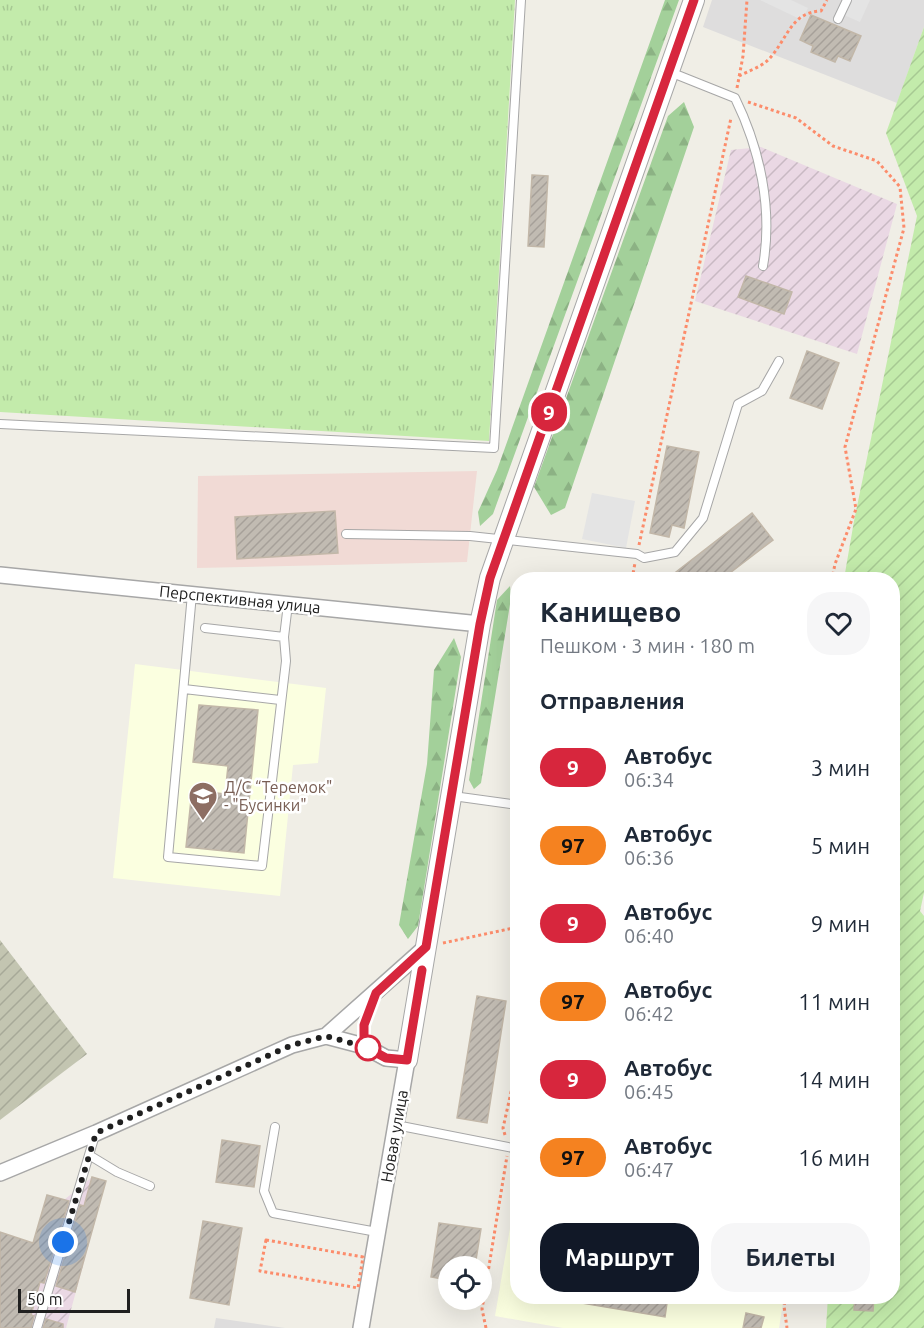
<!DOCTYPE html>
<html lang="ru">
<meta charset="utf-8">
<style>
:root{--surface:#fff;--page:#f6f6f7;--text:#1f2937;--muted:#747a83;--accent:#111827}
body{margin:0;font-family:Ubuntu,sans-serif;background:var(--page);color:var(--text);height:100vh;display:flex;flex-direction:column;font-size:22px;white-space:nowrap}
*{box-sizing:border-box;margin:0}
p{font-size:20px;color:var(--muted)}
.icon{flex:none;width:33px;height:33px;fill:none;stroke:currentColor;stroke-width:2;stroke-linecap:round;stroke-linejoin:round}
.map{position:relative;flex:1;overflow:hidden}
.sheet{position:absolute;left:510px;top:572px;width:390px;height:732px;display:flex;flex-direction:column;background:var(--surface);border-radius:24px;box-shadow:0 6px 24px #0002}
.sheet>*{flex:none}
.badge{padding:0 12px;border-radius:20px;font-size:21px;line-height:39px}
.fabs{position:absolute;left:438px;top:1256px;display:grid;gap:12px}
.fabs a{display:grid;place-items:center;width:54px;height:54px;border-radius:50%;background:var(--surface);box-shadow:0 6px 24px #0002;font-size:30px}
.scale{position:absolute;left:18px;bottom:15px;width:112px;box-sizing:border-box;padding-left:6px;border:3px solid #202020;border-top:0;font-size:16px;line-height:21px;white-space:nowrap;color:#202020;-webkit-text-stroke:4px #fff;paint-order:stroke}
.you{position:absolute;width:30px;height:30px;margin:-15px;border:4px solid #fff;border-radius:50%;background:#1a73e8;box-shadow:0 0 0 9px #1a73e833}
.map>.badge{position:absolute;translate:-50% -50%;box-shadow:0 0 0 3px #fff}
h2{padding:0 30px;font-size:22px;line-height:54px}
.round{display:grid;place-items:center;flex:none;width:63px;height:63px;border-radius:24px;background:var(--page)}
.headline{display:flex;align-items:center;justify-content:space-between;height:102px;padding:0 30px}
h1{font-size:28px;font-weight:700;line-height:45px}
.action{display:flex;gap:12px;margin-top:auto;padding:12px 30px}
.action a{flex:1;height:69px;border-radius:24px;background:var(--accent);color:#fff;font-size:24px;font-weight:700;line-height:69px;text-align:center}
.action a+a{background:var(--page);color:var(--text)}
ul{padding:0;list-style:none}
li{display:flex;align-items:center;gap:18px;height:78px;padding:0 30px}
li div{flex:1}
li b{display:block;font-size:22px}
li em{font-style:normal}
li .badge{min-width:66px;font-weight:700;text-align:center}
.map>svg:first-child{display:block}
.residential{fill:#dedddd}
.commercial{fill:#f1dad5}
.industrial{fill:url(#industrial-furrows)}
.education{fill:#fbffe0}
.construction{fill:url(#construction-furrows)}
.grass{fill:url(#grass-tufts)}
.forest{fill:url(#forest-firs)}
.garden{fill:url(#garden-furrows)}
.parking{fill:#e4e4e4}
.building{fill:url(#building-hatch);stroke:#c2b7a8;stroke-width:1.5}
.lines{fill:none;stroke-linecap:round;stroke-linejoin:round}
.service-casing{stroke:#a7a7a7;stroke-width:10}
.minor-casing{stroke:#a7a7a7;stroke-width:18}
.tertiary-casing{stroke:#a7a7a7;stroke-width:22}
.path{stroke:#fc8c6b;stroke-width:3;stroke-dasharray:3 3;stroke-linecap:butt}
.service{stroke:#fff;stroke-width:8}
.minor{stroke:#fff;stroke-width:15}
.tertiary{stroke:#fff;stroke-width:20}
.line-casing{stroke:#fff;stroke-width:14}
.line{stroke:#d7263d;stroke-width:9}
.walk{stroke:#202020;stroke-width:6;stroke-dasharray:0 10.8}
.stop-dot{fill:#fff;stroke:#d7263d;stroke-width:3}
.labels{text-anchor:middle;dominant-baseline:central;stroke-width:5;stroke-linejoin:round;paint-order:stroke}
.street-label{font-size:16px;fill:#202020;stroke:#fff}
.education-label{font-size:16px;fill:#785e54;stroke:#fff;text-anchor:start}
</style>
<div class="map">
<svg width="924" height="1328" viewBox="0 0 924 1328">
<defs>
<pattern id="industrial-furrows" width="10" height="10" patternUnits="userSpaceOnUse" patternTransform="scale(1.5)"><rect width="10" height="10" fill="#ead8e4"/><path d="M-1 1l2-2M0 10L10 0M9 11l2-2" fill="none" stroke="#c8b9c3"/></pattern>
<pattern id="construction-furrows" width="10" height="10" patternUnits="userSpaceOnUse" patternTransform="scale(1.5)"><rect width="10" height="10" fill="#c3c5b1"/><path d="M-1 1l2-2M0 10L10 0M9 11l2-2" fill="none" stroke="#a7a998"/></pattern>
<pattern id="grass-tufts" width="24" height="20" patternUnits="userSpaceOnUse" patternTransform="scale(1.5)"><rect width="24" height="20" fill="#c3ebab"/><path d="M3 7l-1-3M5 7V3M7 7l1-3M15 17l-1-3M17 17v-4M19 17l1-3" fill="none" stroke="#a7c993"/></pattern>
<pattern id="forest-firs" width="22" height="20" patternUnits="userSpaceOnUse" patternTransform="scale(1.5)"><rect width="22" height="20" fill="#a3d09a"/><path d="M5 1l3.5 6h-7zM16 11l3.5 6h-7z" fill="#8cb284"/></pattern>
<pattern id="garden-furrows" width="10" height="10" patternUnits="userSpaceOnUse" patternTransform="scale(1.5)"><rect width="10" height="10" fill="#c3ebab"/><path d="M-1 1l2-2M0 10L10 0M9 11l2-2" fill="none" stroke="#a7c993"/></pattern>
<pattern id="building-hatch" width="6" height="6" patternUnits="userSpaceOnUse" patternTransform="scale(1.5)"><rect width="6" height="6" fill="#c1bbb2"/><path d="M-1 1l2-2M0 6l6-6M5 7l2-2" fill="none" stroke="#a6a099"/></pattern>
</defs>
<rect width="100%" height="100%" fill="#f0eee6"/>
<path class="residential" d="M 712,0 L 924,0 L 924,27 L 897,103 L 703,27 Z
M 216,1318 L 285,1328 L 214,1328 Z"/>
<path class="commercial" d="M 477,471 L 467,562 L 197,568 L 198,476 Z"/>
<path class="industrial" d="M 761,147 L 897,204 L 857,354 L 695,301 L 731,150 Z
M 92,1177 L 106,1181 L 66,1328 L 9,1328 L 47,1195 L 64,1200 Z"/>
<path class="education" d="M 135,664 L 326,688 L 318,763 L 293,765 L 280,896 L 113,878 Z
M 517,1187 L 518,1296 L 784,1296 L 779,1328 L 563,1328 L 495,1316 Z"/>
<path class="construction" d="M 0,940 L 87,1054 L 0,1120 Z"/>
<path class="grass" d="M 0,0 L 515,0 L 489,441 L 0,412 Z"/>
<path class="forest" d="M 665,0 L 679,0 L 493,514 L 480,526 L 478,512 L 497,470 Z
M 684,102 L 694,127 L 565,508 L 551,515 L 534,487 L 668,116 Z
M 510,586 L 511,598 L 481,783 L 474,789 L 469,780 L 497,600 Z
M 454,638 L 461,657 L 418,926 L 408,939 L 399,925 L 427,764 L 434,670 Z"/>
<path class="garden" d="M 924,27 L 924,893 L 920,911 L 924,916 L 924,1328 L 826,1328 L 828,1296 L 892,1296 L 892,579 L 844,579 L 854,521 L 917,216 L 886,133 Z"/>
<path class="parking" d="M 760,0 L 791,0 L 808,8 L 802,20 Z
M 849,0 L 870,0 L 860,22 L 844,15 Z
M 592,493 L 635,501 L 626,548 L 582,539 Z"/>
<path class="building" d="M 811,15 L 861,36 L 850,61 L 838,56 L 835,62 L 811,52 L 813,46 L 800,40 Z
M 532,175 L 548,176 L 544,247 L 528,246 Z
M 746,276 L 792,292 L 784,314 L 738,297 Z
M 807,351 L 839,363 L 822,409 L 790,398 Z
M 667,446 L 699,452 L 684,528 L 672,525 L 669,537 L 650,533 Z
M 335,511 L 338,553 L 237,559 L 235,517 Z
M 752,513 L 773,540 L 722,579 L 667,579 Z
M 199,705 L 258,710 L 244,853 L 186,847 L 192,790 L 225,794 L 228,766 L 193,762 Z
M 477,996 L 506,1001 L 487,1123 L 457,1118 Z
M 222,1140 L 260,1146 L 254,1187 L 216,1182 Z
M 92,1177 L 106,1181 L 75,1292 L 56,1286 L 80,1205 L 84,1206 Z
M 47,1195 L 69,1201 L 44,1283 L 40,1282 L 31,1315 L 34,1316 L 31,1328 L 0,1328 L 0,1232 L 33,1243 Z
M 203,1221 L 242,1228 L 229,1305 L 190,1298 Z
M 439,1223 L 481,1229 L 475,1266 L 448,1266 L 448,1280 L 431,1277 Z
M 582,1296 L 668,1296 L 665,1317 L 581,1303 Z
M 855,1296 L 874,1296 L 873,1311 L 854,1310 Z
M 746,1313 L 764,1317 L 761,1328 L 743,1328 Z
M 46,1319 L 63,1324 L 63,1328 L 43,1328 Z"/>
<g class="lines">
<g class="service-casing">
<path id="service" d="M 838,19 L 847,0
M 670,72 L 735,98 C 760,149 773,209 763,266
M 0,424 L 494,448 L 521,0
M 346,534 L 470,536 L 637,554 L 644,558 L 675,552 L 703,518 L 738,404 L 762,391 L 779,361
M 192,594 L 168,857 L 262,866 L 286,661 L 284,637 L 288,604
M 205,628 L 284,637
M 184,689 L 280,700
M 453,796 L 518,805
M 364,1046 L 364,1025 L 374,997
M 396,1125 L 518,1149
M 275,1127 L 264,1191 L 273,1213 L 377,1232
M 89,1155 L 117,1172 L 150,1186
M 37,1328 L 95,1135"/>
</g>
<g class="minor-casing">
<path id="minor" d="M 0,575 L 480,624
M 326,1036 L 364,1046 L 386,1058 L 407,1060 L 361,1328
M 0,1173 L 96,1133 L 292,1045 L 326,1036 L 426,947"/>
</g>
<g class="tertiary-casing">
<path id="tertiary" d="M 407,1060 L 480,624 L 490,578 L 694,0"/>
</g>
<path class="path" d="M 739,76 C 748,71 761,67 768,60 C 787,41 790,12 821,11 L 827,0
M 737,88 L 743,56 L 747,0
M 748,102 L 796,118 L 833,146 L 877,161 L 900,187 L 904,228 L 845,447 L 856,509 L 835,564 L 832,579
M 639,545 L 731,118
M 632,579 L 635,563
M 443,943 L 518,927
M 505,1135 L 503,1128 L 518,1061
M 266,1240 L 363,1257 L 358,1288 L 260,1271 Z
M 786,1296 L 784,1306 L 787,1328
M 486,1328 L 482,1309 L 507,1156"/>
<use href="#service" class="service"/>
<use href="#minor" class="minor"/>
<use href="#tertiary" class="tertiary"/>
</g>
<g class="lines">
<g class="line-casing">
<path id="line" d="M 422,970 L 407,1060 L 386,1058 L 364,1046 L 364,1025 L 376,993 L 426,947 L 480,624 L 490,578 L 694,0"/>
</g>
<use href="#line" class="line"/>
<path class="walk" d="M 63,1242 L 96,1133 L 292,1045 L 326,1036 L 368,1048"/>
</g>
<defs>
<g id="school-pin" transform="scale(1.5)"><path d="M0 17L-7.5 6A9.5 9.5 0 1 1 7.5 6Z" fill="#8d6e63" stroke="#fff"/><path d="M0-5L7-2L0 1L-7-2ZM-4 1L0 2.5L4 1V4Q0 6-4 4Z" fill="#fff"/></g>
</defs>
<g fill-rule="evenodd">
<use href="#school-pin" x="203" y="796"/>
</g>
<circle class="stop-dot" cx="368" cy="1048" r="12"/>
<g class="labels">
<g class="street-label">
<text transform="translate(240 599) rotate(6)">Перспективная улица</text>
<text transform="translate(394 1136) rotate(-80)">Новая улица</text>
</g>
<g class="education-label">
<text x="224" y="787">Д/С “Теремок"<tspan x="224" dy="18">- "Бусинки"</tspan></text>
</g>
</g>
</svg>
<div class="fabs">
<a><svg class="icon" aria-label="locate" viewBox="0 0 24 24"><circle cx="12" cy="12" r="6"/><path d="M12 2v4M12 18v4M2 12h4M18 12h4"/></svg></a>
</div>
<div class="scale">50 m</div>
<div class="you" style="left:63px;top:1242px"></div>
<b class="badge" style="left:549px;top:412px;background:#d7263d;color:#fff">9</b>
<section class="sheet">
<div class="headline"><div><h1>Канищево</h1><p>Пешком · 3 мин · 180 m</p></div><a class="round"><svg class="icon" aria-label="heart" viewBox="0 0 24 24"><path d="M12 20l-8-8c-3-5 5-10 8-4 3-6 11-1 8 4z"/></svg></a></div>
<h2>Отправления</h2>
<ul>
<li><span class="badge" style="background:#d7263d;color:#fff">9</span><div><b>Автобус</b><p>06:34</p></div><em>3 мин</em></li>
<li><span class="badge" style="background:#f58220;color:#111">97</span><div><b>Автобус</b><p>06:36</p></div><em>5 мин</em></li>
<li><span class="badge" style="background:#d7263d;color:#fff">9</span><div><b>Автобус</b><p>06:40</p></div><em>9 мин</em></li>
<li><span class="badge" style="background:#f58220;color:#111">97</span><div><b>Автобус</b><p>06:42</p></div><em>11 мин</em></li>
<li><span class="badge" style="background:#d7263d;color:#fff">9</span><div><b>Автобус</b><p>06:45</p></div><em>14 мин</em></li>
<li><span class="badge" style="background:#f58220;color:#111">97</span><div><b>Автобус</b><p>06:47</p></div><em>16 мин</em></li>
</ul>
<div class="action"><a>Маршрут</a><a>Билеты</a></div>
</section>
</div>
